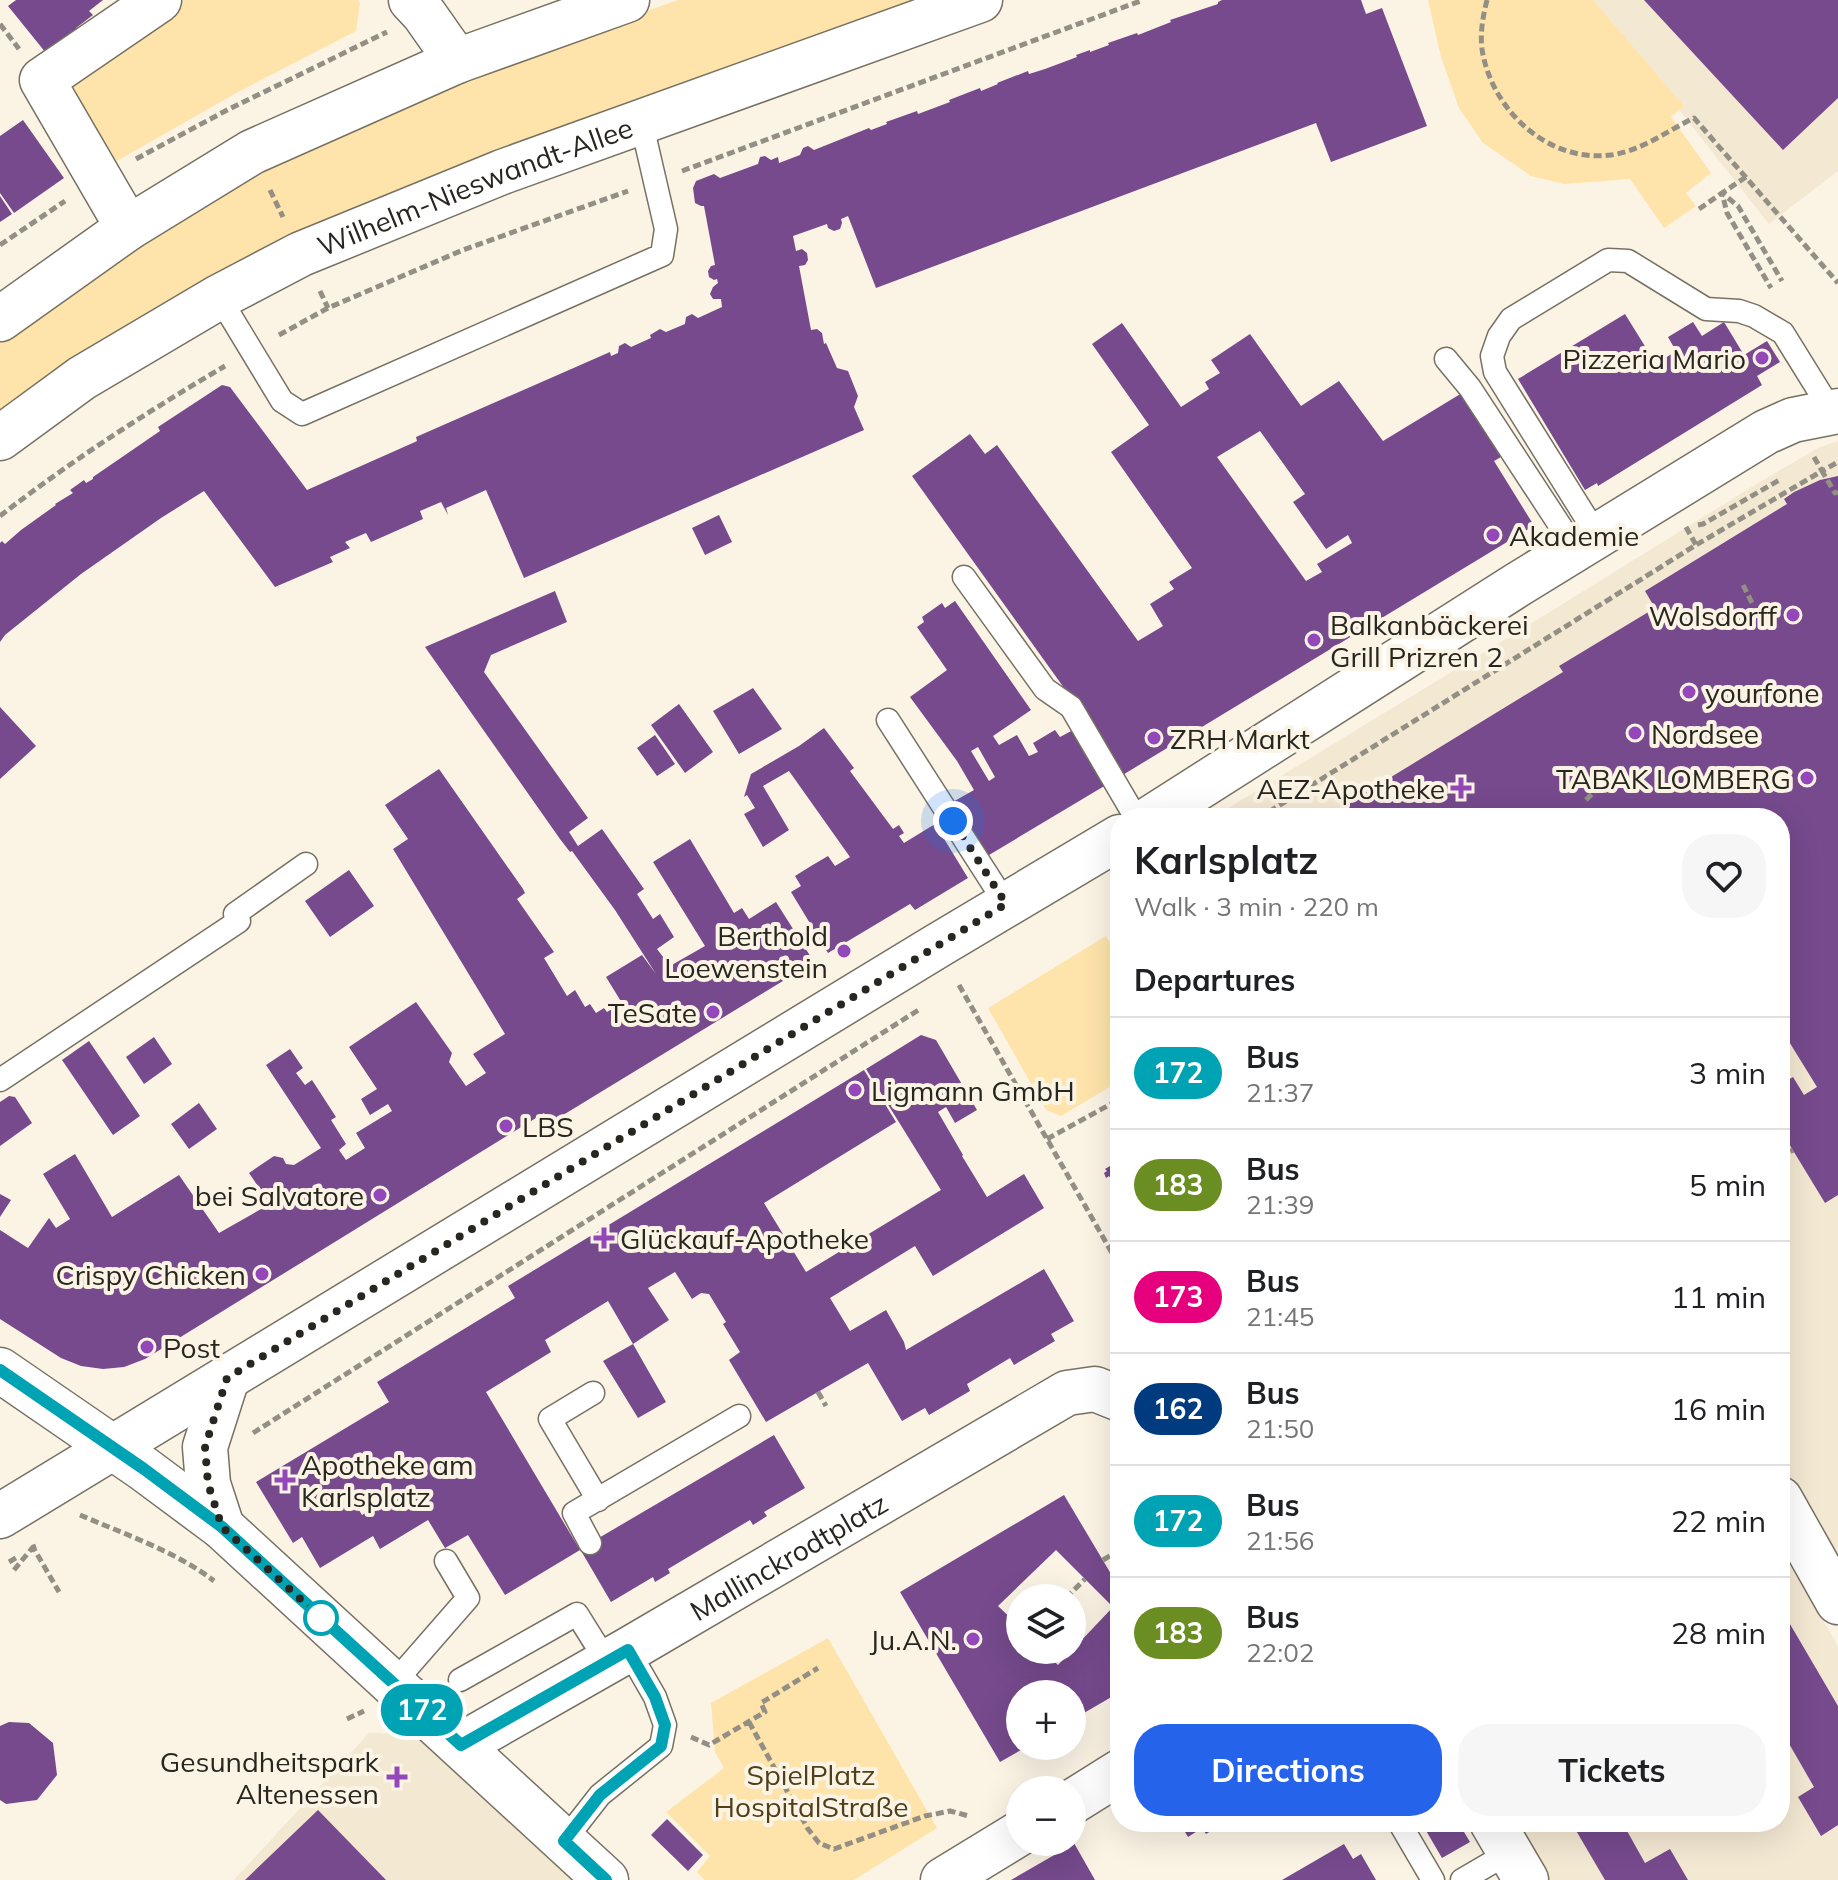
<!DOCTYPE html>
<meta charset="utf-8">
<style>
:root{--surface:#fff;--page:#f6f6f6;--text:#202124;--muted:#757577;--line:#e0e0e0;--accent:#2563eb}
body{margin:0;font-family:Mulish,sans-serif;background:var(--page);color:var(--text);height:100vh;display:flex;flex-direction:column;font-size:30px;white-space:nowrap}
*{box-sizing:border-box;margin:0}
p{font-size:26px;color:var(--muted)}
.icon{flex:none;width:44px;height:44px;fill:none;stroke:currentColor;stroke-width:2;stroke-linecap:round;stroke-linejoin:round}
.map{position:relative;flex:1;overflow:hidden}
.drawer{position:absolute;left:1110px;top:808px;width:680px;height:1024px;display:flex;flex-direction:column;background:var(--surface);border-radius:32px;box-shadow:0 8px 32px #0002}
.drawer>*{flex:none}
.badge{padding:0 16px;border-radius:26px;font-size:28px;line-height:52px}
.tools{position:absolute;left:1006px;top:1584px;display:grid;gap:16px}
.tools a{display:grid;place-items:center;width:80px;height:80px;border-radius:50%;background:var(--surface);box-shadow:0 8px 32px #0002;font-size:40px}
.you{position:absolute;width:40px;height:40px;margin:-20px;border:6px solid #fff;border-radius:50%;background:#1a73e8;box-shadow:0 0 0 12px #1a73e833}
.map>.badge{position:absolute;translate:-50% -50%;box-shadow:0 0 0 4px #fff}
h2{padding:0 24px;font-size:30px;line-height:72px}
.round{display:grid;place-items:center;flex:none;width:84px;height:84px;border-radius:32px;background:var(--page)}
.headline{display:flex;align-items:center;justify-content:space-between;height:136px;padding:0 24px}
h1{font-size:38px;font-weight:700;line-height:60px}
.primary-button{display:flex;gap:16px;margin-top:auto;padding:16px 24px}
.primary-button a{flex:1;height:92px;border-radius:32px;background:var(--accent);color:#fff;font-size:32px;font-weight:700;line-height:92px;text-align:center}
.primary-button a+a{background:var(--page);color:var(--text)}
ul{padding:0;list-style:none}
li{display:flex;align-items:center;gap:24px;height:112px;padding:0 24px;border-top:2px solid var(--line)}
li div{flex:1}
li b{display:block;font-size:30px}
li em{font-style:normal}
li .badge{min-width:88px;font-weight:700;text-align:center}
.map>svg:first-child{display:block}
.built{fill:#f3e8d2}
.green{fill:#fee4ab}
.building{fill:#764a8d;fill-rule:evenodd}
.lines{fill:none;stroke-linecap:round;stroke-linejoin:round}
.service-casing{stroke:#777163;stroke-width:25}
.minor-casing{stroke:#777163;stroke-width:47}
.secondary-casing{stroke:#777163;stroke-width:47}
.path{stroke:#938f84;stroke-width:5;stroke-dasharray:8 4;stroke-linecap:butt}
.service{stroke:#fff;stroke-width:22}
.minor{stroke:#fff;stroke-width:44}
.secondary{stroke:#fff;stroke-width:44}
.line-casing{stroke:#fff;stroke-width:18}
.line{stroke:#00a3b4;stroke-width:12}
.walk{stroke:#282620;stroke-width:8;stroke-dasharray:0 14.4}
.poi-dot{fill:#9347b8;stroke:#fbf4e5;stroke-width:3}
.stop-dot{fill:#fff;stroke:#00a3b4;stroke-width:4}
.labels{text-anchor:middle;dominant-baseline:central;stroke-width:8;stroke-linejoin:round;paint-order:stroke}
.street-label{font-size:28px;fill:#282620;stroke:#fbf4e5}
.poi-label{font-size:28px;fill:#282620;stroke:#fbf4e5;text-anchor:end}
.park-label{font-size:28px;fill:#503f1b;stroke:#fbf4e5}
</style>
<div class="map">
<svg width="1838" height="1880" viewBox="0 0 1838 1880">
<rect width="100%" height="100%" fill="#fbf4e5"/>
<path class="built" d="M 1587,0 L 1838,0 L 1838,171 L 1769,224 L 1672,101 Z
M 1838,441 L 1838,1592 L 1780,1493 L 1780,818 L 1212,818 L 1540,618 L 1763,480 L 1820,447 Z
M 1780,1548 L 1838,1646 L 1838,1880 L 1539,1880 L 1505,1822 L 1780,1822 Z
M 369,1733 L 415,1734 L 579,1880 L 234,1880 Z"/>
<path class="green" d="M 184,0 L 358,0 L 360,3 L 356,31 L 238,92 L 108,166 L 60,84 Z
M 678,0 L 917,0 L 324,230 L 0,419 L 0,339 L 250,167 L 470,74 Z
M 1428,0 L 1593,0 L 1684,106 L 1671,117 L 1711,173 L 1686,193 L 1696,206 L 1664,228 L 1630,179 L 1564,184 L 1531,176 L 1483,143 L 1459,108 L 1441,57 Z
M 1106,936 L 1120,960 L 1120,1081 L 1061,1116 L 1046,1110 L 988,1008 Z
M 828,1638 L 937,1828 L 854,1880 L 705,1880 L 697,1872 L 710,1856 L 666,1812 L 724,1768 L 715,1752 L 711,1703 Z"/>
<path class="building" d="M 16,0 L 103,0 L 89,11 L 93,15 L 76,28 L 79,33 L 66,43 L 63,39 L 46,53 L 8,6 Z
M 1222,0 L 1361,0 L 1366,14 L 1382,8 L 1427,126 L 1331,162 L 1316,123 L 876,288 L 848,216 L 841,219 L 842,223 L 840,229 L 834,231 L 828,228 L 827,224 L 793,236 L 796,251 L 802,249 L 807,253 L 808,260 L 805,265 L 799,266 L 811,330 L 817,329 L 822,333 L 824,344 L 826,343 L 837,368 L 848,371 L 858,396 L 854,407 L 864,430 L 524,578 L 486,490 L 446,508 L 448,515 L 441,502 L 420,511 L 423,519 L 371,542 L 366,533 L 345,542 L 350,548 L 330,557 L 333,562 L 275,587 L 204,491 L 161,518 L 81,574 L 5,635 L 0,642 L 0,543 L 2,541 L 5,544 L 21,530 L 56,505 L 55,504 L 73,493 L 70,490 L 84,480 L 86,483 L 93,479 L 93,477 L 160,431 L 158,427 L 222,385 L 230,387 L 307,490 L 415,442 L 417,441 L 416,437 L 610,352 L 611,356 L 618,353 L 619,346 L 625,343 L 631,347 L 651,338 L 650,335 L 660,329 L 666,332 L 685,324 L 686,317 L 692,314 L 698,318 L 722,307 L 721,299 L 713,299 L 710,294 L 713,287 L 718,283 L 717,279 L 714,280 L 709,277 L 708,271 L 711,266 L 715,265 L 704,206 L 701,206 L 695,203 L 693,188 L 696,181 L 714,174 L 720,178 L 758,164 L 760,157 L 765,156 L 771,160 L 778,157 L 779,163 L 800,155 L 803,148 L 808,146 L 814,150 L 869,128 L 871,130 L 887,124 L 886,122 L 917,111 L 918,114 L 950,102 L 949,100 L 980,88 L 981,91 L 998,84 L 997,83 L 1028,71 L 1029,74 L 1045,69 L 1077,57 L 1076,55 L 1090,50 L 1090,52 L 1109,45 L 1108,43 L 1137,33 L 1138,35 L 1171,22 L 1170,20 L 1218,4 L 1218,2 Z
M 1644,0 L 1838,0 L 1838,98 L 1783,150 Z
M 23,120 L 64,178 L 14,213 L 0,193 L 0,136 Z
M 0,196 L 12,214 L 0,222 Z
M 1625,314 L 1656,364 L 1676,351 L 1668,337 L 1693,322 L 1702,336 L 1724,322 L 1744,355 L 1767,341 L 1780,362 L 1757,376 L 1762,385 L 1598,486 L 1597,483 L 1585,490 L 1518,379 Z
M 1122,323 L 1181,407 L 1209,389 L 1205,382 L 1220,373 L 1211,360 L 1250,334 L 1301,406 L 1339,381 L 1383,441 L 1462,393 L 1501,457 L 1494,461 L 1533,524 L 1530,528 L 1121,776 L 1077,706 L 912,476 L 970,434 L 985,454 L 997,445 L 1138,641 L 1163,626 L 1150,604 L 1174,589 L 1169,582 L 1192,568 L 1111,452 L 1149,425 L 1092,344 ZM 1260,431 L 1305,494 L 1293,502 L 1326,549 L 1348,535 L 1352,543 L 1317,564 L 1322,572 L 1306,581 L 1217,457 Z
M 1838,476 L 1838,1195 L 1825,1203 L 1780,1129 L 1780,1085 L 1793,1077 L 1804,1095 L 1817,1087 L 1780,1027 L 1780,818 L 1324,818 L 1563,672 L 1559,666 L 1655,608 L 1645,591 L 1787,504 L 1784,499 L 1794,492 L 1820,480 Z
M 719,515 L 732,542 L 705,555 L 692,528 Z
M 555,591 L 567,622 L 491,655 L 484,672 L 588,818 L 569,832 L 578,846 L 602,829 L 644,889 L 637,894 L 653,919 L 660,914 L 674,937 L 657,949 L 670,966 L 705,946 L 653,862 L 690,839 L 734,913 L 742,908 L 749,919 L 776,902 L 814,962 L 550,1123 L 544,1113 L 145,1359 L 124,1367 L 103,1369 L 81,1366 L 61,1358 L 0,1319 L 0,1230 L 28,1248 L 49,1218 L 56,1228 L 70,1219 L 43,1174 L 75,1154 L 112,1217 L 179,1175 L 219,1233 L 270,1204 L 249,1173 L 274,1156 L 283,1158 L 286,1164 L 294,1165 L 321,1148 L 266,1065 L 290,1049 L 303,1068 L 296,1073 L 305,1085 L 312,1080 L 336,1117 L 331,1120 L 346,1144 L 339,1150 L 346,1160 L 365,1148 L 356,1133 L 392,1111 L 388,1104 L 370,1115 L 361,1099 L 377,1089 L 349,1047 L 416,1002 L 452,1053 L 449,1062 L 466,1086 L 486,1073 L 473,1054 L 505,1034 L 393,849 L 408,839 L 385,805 L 439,769 L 523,889 L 525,893 L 517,899 L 554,952 L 544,958 L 567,996 L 575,990 L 585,1007 L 590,1004 L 596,1013 L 604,1008 L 607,1012 L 622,1003 L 606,977 L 642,955 L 656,974 L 615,910 L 572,851 L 570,852 L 560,839 L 425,647 Z
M 955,601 L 1031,710 L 993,736 L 999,745 L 1017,735 L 1029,756 L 1038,752 L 1033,743 L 1055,730 L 1060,737 L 1073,730 L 1106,785 L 984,858 L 951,803 L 974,790 L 957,761 L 910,697 L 947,670 L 917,627 L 924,622 L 922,617 L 942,603 L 945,608 ZM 978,747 L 995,777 L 989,781 L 971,751 Z
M 753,688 L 782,729 L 739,754 L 713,711 Z
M 679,704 L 713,752 L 685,773 L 651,725 Z
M 0,707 L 36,746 L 0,779 Z
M 824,728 L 854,768 L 850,771 L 893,829 L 899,825 L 904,833 L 899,836 L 904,843 L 935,824 L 968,878 L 915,910 L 910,904 L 828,953 L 791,892 L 801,886 L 795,876 L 811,866 L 828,856 L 835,866 L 850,857 L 789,771 L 763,786 L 789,830 L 763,847 L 744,814 L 755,808 L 747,795 L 744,797 L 751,774 L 799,746 Z
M 655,735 L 675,764 L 657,776 L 637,748 Z
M 349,870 L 374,906 L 330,937 L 305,901 Z
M 921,1035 L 936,1040 L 977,1110 L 955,1123 L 946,1107 L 938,1112 L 963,1155 L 962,1156 L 987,1197 L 1024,1174 L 1044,1208 L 933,1276 L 915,1246 L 830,1298 L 850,1331 L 886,1310 L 904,1342 L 906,1350 L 1044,1269 L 1074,1321 L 1051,1334 L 1055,1341 L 1014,1365 L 1010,1358 L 967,1384 L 970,1391 L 929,1415 L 925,1408 L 902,1421 L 868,1363 L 766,1422 L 729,1360 L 740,1352 L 723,1324 L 726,1322 L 709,1294 L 701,1293 L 692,1299 L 675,1272 L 648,1288 L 669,1320 L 633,1344 L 608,1301 L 545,1340 L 551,1352 L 486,1392 L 580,1550 L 505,1595 L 468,1535 L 445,1548 L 428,1520 L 380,1549 L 373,1536 L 320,1568 L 302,1537 L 293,1543 L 256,1482 L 389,1402 L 377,1382 L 515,1298 L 508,1286 L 864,1070 L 896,1122 L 764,1203 L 806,1272 L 941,1190 L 866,1069 ZM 375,1494 L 381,1503 L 362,1515 L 356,1505 Z
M 154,1037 L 172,1064 L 144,1084 L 126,1057 Z
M 89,1041 L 140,1116 L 113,1135 L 62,1060 Z
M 9,1096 L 15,1097 L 32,1123 L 0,1146 L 0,1102 Z
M 199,1103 L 217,1129 L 189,1149 L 171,1124 Z
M 1120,1160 L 1120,1190 L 1115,1193 L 1113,1189 L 1116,1187 L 1109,1176 L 1106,1178 L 1104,1173 L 1107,1171 L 1105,1169 Z
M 0,1194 L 11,1200 L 0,1217 Z
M 633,1344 L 666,1402 L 638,1418 L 603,1361 Z
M 774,1435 L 805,1488 L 764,1512 L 767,1516 L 753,1525 L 750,1520 L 668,1569 L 670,1573 L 655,1582 L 653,1577 L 611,1602 L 580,1549 Z
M 1064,1495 L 1120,1589 L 1120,1692 L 1072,1720 L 1072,1694 L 1020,1694 L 1020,1746 L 1028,1746 L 1000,1762 L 900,1592 ZM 1056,1550 L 1113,1607 L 1058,1665 L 1043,1650 L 1020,1650 L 1020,1627 L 998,1606 Z
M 1780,1607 L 1838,1706 L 1838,1825 L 1821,1836 L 1798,1797 L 1814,1787 L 1780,1728 Z
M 9,1722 L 29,1723 L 53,1743 L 57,1775 L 37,1800 L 6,1804 L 0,1800 L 0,1726 Z
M 318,1810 L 386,1880 L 245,1880 Z
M 667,1819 L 703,1855 L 688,1871 L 651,1835 Z
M 1179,1822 L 1226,1822 L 1206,1834 L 1202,1828 L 1188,1837 Z
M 1421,1822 L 1458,1822 L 1470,1842 L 1442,1858 Z
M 1571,1822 L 1622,1822 L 1645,1863 L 1670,1849 L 1688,1880 L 1605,1880 Z
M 1074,1843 L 1095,1880 L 1011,1880 L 1063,1850 Z
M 1344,1844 L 1353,1859 L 1361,1854 L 1376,1880 L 1282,1880 Z"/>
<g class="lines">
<g class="service-casing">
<path id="service" d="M 219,297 L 282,401 L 302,414 L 662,255 L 666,229 L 641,121
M 1446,359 L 1470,388 L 1576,550
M 1598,537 L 1495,372 L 1492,356 L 1499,336 L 1511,319 L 1608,260 L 1628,261 L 1706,309 L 1739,311 L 1754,316 L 1783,333 L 1832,412
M 964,577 L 1045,689 L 1071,707 L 1136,818
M 888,720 L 1006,904
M 0,1080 L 239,921 L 235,914 L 306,864
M 593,1393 L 550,1419 L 598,1500
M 590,1543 L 574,1513 L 739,1416
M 460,1680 L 577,1614 L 607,1662
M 393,1684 L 468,1598 L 446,1561
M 1399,1822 L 1433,1880
M 564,1841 L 600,1795 L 661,1746 L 665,1725 L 655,1697 L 628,1650
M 1462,1880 L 1510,1852"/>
</g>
<g class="minor-casing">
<g id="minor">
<path d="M 411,0 L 424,14 L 457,61"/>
<path d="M 128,228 L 42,80 L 159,0"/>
<path d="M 1151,818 L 1517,585 L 1766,432 L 1793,420 L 1838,411"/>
<path d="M 0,1370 L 144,1469 L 222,1527 L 606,1880"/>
<path d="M 1780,1499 L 1838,1602"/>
<path d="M 0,1516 L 937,946 L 1120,837"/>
<path d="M 222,1527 L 208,1484 L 205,1447 L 227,1378"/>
<path id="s1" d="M 461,1745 L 628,1650 L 1067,1393 L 1095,1389 L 1120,1399"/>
<path d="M 1072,1802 L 1120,1772"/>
<path d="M 1492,1822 L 1526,1880"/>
<path d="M 943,1880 L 1020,1833"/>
</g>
</g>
<g class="secondary-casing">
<g id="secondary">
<path d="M 0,319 L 128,228 L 252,152 L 457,61 L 627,0"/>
<path id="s2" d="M 0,438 L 82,378 L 219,297 L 301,254 L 502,172 L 980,0"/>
</g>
</g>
<path class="path" d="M 1487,0 C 1483,16 1480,32 1482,49 C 1491,109 1547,163 1611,155 C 1641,151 1667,131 1694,118 L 1838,283
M 0,24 L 19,49
M 136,159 L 229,109 L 387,32
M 682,171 L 1143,0
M 1746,177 L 1722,193 L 1727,213 L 1771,288
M 270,190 L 283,217
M 1699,209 L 1722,193 L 1738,206 L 1782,281
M 0,245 L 65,201
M 320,291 L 328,308
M 279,335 L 328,308 L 463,250 L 628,191
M 1814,457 L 1822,471 L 1838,462
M 0,516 C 71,461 147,412 225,366
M 1698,525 L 1703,524 L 1781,479
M 1686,527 L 1696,545
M 1743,585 L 1752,603
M 1586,800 L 1596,790
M 1259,818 L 1696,545 L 1822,471 L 1835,493 L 1838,492
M 959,985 L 1120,1267
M 1047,1139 L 1120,1099
M 1780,1158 L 1793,1150
M 818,1392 L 826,1406
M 253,1433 L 920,1009
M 80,1515 C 122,1533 179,1553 214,1581
M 36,1546 L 33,1547 L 59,1592
M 1103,1560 L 1118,1551
M 9,1562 L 19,1556
M 14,1570 L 33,1547
M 1066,1598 L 1085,1579
M 347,1719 L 364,1711
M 749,1722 L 808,1829 L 819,1843 L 834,1849 L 925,1816 L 950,1811 L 969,1816
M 691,1737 L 709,1745 L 765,1712 L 761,1703 L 818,1668"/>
<use href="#service" class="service"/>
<use href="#minor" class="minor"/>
<use href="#secondary" class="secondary"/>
</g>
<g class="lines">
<g class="line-casing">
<path id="line" d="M 0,1370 L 144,1469 L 222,1527 L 461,1745 L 628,1650 L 655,1697 L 665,1725 L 661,1746 L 600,1795 L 564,1841 L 606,1880"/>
</g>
<use href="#line" class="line"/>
<path class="walk" d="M 321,1618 L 222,1527 L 208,1484 L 205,1447 L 227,1378 L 1006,904 L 953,821"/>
</g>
<g class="poi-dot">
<circle cx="1762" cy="358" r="8"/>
<circle cx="1493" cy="535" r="8"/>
<circle cx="1793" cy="615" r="8"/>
<circle cx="1314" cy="640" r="8"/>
<circle cx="1689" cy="692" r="8"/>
<circle cx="1635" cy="733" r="8"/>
<circle cx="1154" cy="738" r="8"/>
<circle cx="1807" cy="778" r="8"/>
<path d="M1457 776h8v8h8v8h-8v8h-8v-8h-8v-8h8z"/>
<circle cx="844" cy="951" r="8"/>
<circle cx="713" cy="1012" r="8"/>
<circle cx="855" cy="1090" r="8"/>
<circle cx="506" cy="1126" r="8"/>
<circle cx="380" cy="1195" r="8"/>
<path d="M600 1226h8v8h8v8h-8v8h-8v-8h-8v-8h8z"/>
<circle cx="262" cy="1274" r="8"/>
<circle cx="147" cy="1347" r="8"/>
<path d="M281 1468h8v8h8v8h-8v8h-8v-8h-8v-8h8z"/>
<circle cx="973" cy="1639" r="8"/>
<path d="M393 1765h8v8h8v8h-8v8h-8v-8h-8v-8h8z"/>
</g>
<circle class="stop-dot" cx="321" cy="1618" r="16"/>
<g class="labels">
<g class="street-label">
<text stroke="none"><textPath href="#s2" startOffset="540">Wilhelm-Nieswandt-Allee</textPath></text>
<text stroke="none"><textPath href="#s1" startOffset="378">Mallinckrodtplatz</textPath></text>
</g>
<g class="poi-label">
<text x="1746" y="358">Pizzeria Mario</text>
<text x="1509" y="535" text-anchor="start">Akademie</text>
<text x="1777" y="615">Wolsdorff</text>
<text x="1330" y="624" text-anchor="start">Balkanbäckerei<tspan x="1330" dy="32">Grill Prizren 2</tspan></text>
<text x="1705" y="692" text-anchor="start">yourfone</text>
<text x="1651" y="733" text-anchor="start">Nordsee</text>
<text x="1170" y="738" text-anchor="start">ZRH Markt</text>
<text x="1791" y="778">TABAK LOMBERG</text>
<text x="1445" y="788">AEZ-Apotheke</text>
<text x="828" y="935">Berthold<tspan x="828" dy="32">Loewenstein</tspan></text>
<text x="697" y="1012">TeSate</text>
<text x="871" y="1090" text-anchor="start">Ligmann GmbH</text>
<text x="522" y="1126" text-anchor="start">LBS</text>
<text x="364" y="1195">bei Salvatore</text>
<text x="620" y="1238" text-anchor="start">Glückauf-Apotheke</text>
<text x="246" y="1274">Crispy Chicken</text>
<text x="163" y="1347" text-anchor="start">Post</text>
<text x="301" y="1464" text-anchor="start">Apotheke am<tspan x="301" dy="32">Karlsplatz</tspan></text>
<text x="957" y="1639">Ju.A.N.</text>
<text x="379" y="1761">Gesundheitspark<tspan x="379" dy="32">Altenessen</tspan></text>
</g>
<g class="park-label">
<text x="811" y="1774">SpielPlatz<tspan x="811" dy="32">HospitalStraße</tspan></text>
</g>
</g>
</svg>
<div class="tools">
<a><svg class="icon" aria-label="layers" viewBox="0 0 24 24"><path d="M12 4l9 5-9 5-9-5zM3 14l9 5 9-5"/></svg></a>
<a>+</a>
<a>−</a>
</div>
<div class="you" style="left:953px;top:821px"></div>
<b class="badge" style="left:422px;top:1710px;background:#00a3b4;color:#fff">172</b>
<section class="drawer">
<div class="headline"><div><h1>Karlsplatz</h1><p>Walk · 3 min · 220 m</p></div><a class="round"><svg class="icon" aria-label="heart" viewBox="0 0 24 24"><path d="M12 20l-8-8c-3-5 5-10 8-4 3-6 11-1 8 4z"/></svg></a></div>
<h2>Departures</h2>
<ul>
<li><span class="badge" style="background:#00a3b4;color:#fff">172</span><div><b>Bus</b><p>21:37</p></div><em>3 min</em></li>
<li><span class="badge" style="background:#6b8e23;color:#fff">183</span><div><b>Bus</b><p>21:39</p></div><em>5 min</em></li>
<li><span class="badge" style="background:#e6007e;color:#fff">173</span><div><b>Bus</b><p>21:45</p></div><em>11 min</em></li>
<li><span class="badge" style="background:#003b80;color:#fff">162</span><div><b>Bus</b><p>21:50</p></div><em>16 min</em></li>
<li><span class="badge" style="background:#00a3b4;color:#fff">172</span><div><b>Bus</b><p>21:56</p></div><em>22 min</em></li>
<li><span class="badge" style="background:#6b8e23;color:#fff">183</span><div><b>Bus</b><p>22:02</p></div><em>28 min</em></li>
</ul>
<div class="primary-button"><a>Directions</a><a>Tickets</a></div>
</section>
</div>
